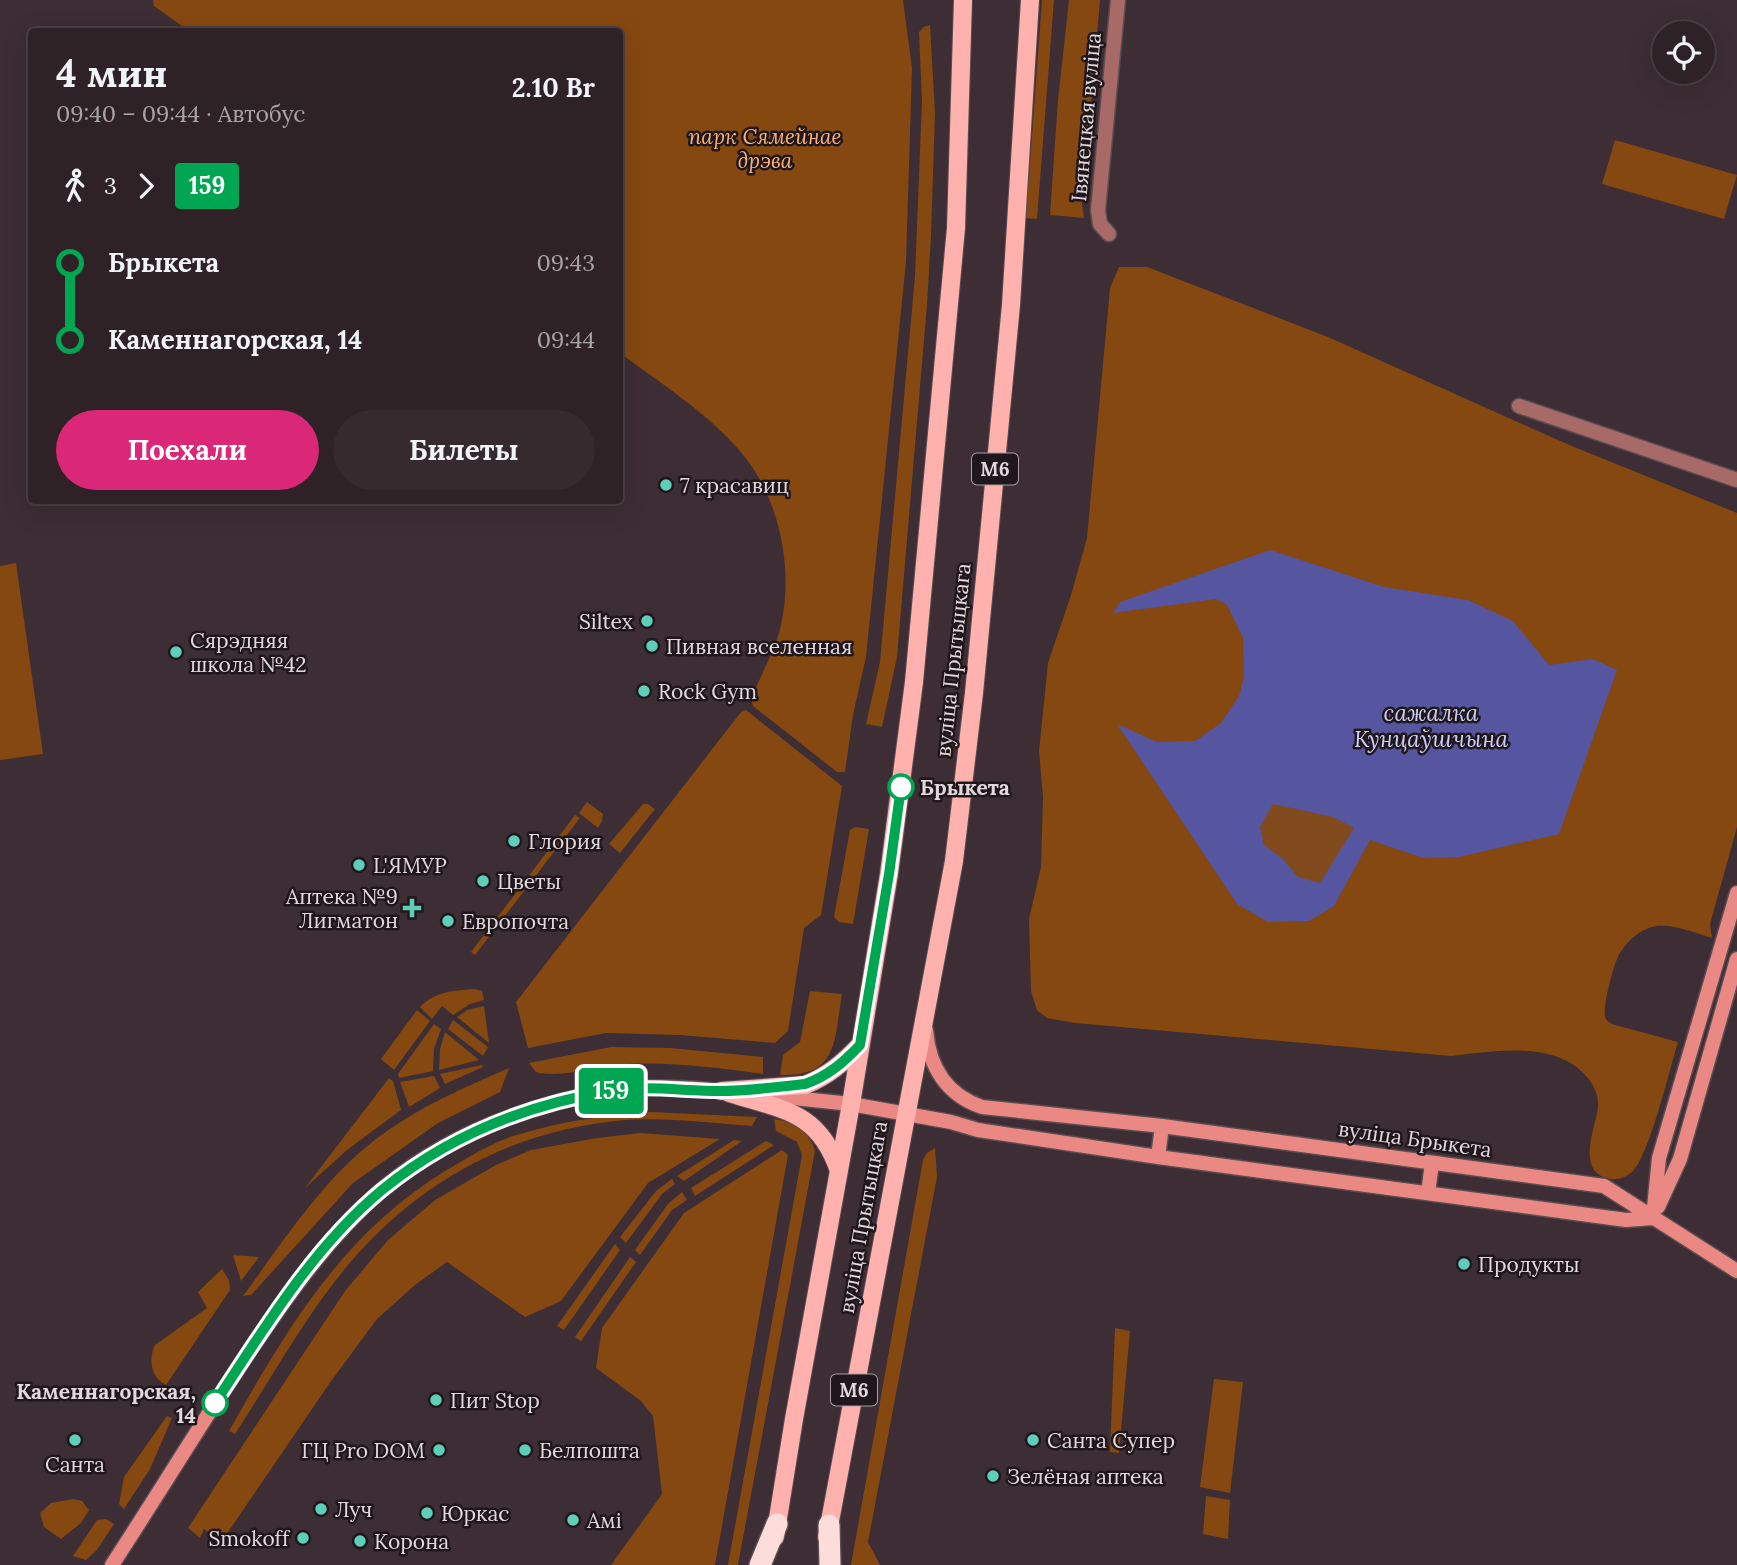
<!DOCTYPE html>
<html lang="ru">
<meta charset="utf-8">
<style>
:root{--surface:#2e2227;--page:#362a2f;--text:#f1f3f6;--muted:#a7a4a7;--line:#493f44;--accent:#db2777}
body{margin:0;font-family:Lora,serif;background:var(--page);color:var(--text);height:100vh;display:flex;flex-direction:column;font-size:26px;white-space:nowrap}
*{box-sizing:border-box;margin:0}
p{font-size:23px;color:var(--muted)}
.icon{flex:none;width:38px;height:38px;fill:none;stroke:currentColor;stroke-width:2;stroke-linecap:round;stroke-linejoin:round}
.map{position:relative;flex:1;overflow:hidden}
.side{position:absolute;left:28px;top:28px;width:595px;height:476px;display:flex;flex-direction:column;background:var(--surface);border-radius:7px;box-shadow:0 7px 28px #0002,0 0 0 2px var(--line)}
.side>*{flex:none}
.badge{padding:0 14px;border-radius:5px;font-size:24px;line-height:46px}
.buttons{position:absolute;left:1652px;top:21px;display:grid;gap:14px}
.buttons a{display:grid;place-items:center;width:63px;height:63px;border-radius:50%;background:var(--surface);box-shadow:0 7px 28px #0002,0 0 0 2px var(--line);font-size:35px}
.map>.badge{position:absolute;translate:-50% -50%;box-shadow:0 0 0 4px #fff}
.legs{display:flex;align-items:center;gap:10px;height:77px;padding:0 28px;font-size:23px}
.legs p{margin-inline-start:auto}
.head{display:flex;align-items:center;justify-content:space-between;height:119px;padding:0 28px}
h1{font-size:38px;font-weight:800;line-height:52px}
.action{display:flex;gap:14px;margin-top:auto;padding:14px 28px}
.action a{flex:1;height:80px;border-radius:42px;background:var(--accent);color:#fff;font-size:28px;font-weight:800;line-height:80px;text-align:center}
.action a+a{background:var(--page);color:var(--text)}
ul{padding:0 28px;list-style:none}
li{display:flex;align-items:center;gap:24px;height:77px;font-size:26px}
li i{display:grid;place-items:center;width:10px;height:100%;margin:0 9px;background:currentColor}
li i::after{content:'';width:18px;height:18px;margin:-9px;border:5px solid;border-radius:50%;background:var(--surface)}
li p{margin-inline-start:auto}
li:first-child i{background:linear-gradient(#0000 50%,currentColor 0)}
li:last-child i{background:linear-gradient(currentColor 50%,#0000 0)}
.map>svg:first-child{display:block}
.green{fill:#854810}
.forest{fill:#814b1e}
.water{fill:#5555a0;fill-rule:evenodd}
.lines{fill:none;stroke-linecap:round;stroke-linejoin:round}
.street-casing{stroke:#5b4c52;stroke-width:17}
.secondary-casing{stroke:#5b4c52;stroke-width:17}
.primary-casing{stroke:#5b4c52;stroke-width:20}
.highway-casing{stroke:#5b4c52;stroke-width:24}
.street{stroke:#a86a67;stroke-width:14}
.secondary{stroke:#ea8883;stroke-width:14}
.primary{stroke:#feb1ad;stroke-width:18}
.highway{stroke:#fddddb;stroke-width:21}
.line-1-casing{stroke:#fff;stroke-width:16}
.line-1{stroke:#00a651;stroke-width:10}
.poi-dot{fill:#5eceb8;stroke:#1f171b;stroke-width:2.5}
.stop-1-dot{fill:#fff;stroke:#00a651;stroke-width:3.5}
.labels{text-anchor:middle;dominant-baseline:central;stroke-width:5;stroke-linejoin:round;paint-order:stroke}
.shield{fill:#1f171b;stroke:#a89ea2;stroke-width:2}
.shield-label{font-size:19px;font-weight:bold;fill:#e2d8dc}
.street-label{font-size:21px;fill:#e2d8dc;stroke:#1f171b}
.park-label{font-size:21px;font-style:italic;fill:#fdb075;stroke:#1f171b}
.poi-label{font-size:21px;fill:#e2d8dc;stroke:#1f171b;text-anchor:start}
.stop-label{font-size:21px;font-weight:bold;fill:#e2d8dc;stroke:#1f171b;text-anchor:start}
.water-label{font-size:23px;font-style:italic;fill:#cacef8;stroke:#1f171b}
</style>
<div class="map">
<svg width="1737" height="1565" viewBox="0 0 1737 1565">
<rect width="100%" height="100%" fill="#3d2d34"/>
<path class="green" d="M 153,0 L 903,0 L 912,68 L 906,262 L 866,657 L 853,715 L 845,772 L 837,772 L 753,706 L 751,699 C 761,674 775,651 781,625 C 794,567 779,495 739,450 C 705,411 660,383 620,353 L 620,32 L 189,31 L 154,6 Z
M 1042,0 L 1054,0 L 1037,219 L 1026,218 Z
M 1069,0 L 1100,0 L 1082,204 L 1084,218 L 1050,215 L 1058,100 Z
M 930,25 L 935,113 L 931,236 L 927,305 L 897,657 L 882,727 L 866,724 L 880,662 L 915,276 L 922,101 L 919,32 L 924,27 Z
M 1615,140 L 1737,175 L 1724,219 L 1602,184 Z
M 1119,267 L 1147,267 L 1328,337 L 1567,444 L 1737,513 L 1737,827 L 1710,924 L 1712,938 C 1694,933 1667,921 1649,928 C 1636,933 1627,942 1620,953 C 1614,962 1603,1005 1605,1016 C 1606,1021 1608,1021 1612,1024 L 1678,1042 C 1670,1068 1649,1157 1632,1172 C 1625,1178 1615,1181 1607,1178 C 1602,1177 1597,1174 1594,1170 C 1583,1152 1596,1125 1598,1107 C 1599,1096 1594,1085 1587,1077 C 1556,1040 1493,1051 1451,1056 L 1075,1023 L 1047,1018 L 1037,1010 L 1031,991 L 1029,919 L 1041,867 L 1043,797 L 1039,751 L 1048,663 L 1071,595 L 1087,538 L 1110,288 Z
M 16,563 L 43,754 L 0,760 L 0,566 Z
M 746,710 L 842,786 L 821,915 L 804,928 L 788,1031 L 775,1043 L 680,1035 L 606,1033 L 528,1048 L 516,1002 L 741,712 Z
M 587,802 L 603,814 L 602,821 L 598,828 L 579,813 Z
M 643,804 L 648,804 L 655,809 L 620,853 L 609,844 Z
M 575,815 L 580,818 L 475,955 L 471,952 Z
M 855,827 L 869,829 L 853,924 L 839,922 L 834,917 L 850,830 Z
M 474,989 L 482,991 L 484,1000 L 470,1004 L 453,1015 L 442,1006 L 432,1019 L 420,1007 C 436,991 452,991 474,989 Z
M 810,991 L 842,994 C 834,1040 839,1077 780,1075 L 783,1055 L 800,1042 Z
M 484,1006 L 489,1043 L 457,1017 L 467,1010 Z
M 417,1010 L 430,1021 L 394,1070 L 381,1059 Z
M 453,1020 L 488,1047 L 483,1056 L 448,1029 Z
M 434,1024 L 441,1029 L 434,1049 L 433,1071 L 399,1078 L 398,1074 Z
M 445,1032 L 479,1060 L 439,1070 L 440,1049 Z
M 611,1047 L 670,1048 L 763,1057 L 763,1074 C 718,1068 673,1062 628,1064 C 600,1065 562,1079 536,1072 L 529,1063 Z
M 482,1065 L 483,1067 L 445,1084 L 440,1074 Z
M 509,1068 L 500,1092 L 438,1123 L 353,1183 L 251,1295 L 243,1296 C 280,1246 316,1189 365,1148 C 407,1112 459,1090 509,1068 Z
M 434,1076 L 440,1088 L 409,1107 L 400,1082 Z
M 389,1078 L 393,1081 L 401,1110 L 347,1150 L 305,1188 Z
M 651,1112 L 757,1117 L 752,1126 C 710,1123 666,1117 625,1120 C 499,1131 397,1194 324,1296 C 292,1340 265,1388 235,1434 L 229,1431 C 290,1323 347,1227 457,1164 C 477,1152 498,1140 520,1134 C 563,1121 606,1115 651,1112 Z
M 774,1119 C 794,1121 809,1131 815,1151 L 738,1565 L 728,1565 L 802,1155 L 797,1142 L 776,1131 Z
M 640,1133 L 720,1139 L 648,1183 L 561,1301 L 525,1317 L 447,1262 L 415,1285 L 377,1319 L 329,1384 L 222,1541 L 204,1529 L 200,1538 L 188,1528 L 345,1291 L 388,1240 L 435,1200 L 496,1165 L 531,1150 L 597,1138 Z
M 734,1140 L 742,1141 L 684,1181 L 677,1176 Z
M 766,1141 L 774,1145 L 695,1196 L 691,1188 Z
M 935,1148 L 937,1177 L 868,1542 L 880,1565 L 851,1565 L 923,1160 L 927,1153 Z
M 782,1150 L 788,1155 L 715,1565 L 611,1565 L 662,1494 L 653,1416 L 641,1401 L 596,1368 L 602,1328 L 684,1213 Z
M 672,1179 L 675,1184 L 662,1194 L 626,1243 L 620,1237 L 656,1191 Z
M 682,1192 L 687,1200 L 672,1210 L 640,1255 L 635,1250 L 668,1204 Z
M 615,1244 L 620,1250 L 564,1330 L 557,1326 Z
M 233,1255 L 259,1257 L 241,1281 Z
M 630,1257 L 636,1262 L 581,1341 L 575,1337 Z
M 222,1269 L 229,1280 L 230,1290 L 166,1385 C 151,1378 148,1359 155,1345 L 207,1308 L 198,1292 Z
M 1115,1328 L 1130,1331 L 1119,1453 L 1110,1452 Z
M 1214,1379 L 1243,1382 L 1230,1493 L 1200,1487 Z
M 167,1416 L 172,1418 L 150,1469 L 124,1509 L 119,1504 L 124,1477 Z
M 1206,1496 L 1230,1500 L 1228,1539 L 1203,1534 Z
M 73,1499 L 82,1501 L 89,1510 L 81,1523 L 61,1539 L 44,1527 L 40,1513 L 51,1503 Z
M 106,1519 L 114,1524 L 97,1550 L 86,1560 L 73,1556 L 97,1520 Z"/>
<path class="forest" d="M 1272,804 L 1333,817 L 1354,828 L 1320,884 L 1298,877 L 1283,859 L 1264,845 L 1260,827 Z"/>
<path class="water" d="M 1270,550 L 1384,587 L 1468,600 L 1513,621 L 1549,665 L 1593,659 L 1617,670 L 1559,834 L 1459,857 L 1423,858 L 1370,840 L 1334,906 L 1309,921 L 1268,922 L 1237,904 L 1117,724 L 1157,742 L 1195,741 L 1221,723 L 1239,696 L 1244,677 L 1243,638 L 1227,605 L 1216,599 L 1113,613 L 1120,602 ZM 1273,804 L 1333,817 L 1354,828 L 1320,883 L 1298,877 L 1283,859 L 1264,845 L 1260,827 Z"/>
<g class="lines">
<g class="street-casing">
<path id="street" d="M 1109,234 L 1100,224 L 1098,210 L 1118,0
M 1519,406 L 1737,480"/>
</g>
<g class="secondary-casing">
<path id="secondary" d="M 926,1030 C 929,1067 947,1095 982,1107 L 1162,1126 L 1604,1186 L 1737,1271
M 754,1094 L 851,1104 L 951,1122 L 978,1130 L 1158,1157 L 1626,1220 L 1653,1218
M 1158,1157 L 1162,1126
M 1428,1193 L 1432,1163
M 1658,1207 L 1680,1159 L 1737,959
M 1653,1218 L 1659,1158 L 1737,893
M 112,1565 C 159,1493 204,1419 252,1347 C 290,1292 329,1237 379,1192 C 442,1137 527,1105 609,1091 C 646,1085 693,1088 730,1092"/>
</g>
<g class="primary-casing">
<path id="primary" d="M 721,1091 L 805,1085 C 828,1076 844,1062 860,1045
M 729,1093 C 783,1110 819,1111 839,1171
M 775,1537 L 794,1419 L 851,1104 L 889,874 L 914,682 L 956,228 L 963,0
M 827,1537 L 954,861 L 974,693 L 1011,305 L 1030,0"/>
</g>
<g class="highway-casing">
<path id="highway" d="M 829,1525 L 830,1565
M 760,1565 L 777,1524"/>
</g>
<use href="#street" class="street"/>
<use href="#secondary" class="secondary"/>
<use href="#primary" class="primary"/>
<use href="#highway" class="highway"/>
</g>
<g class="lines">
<g class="line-1-casing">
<path id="line-1" d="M 215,1403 C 264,1329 313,1247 382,1190 C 447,1137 526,1105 609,1091 C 645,1085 683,1091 720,1091 C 748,1091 777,1087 805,1084 C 828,1076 844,1062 860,1045 L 889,874 L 901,787"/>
</g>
<use href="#line-1" class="line-1"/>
</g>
<g class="poi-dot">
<circle cx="666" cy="485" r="7"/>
<circle cx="647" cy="621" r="7"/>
<circle cx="652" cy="646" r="7"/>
<circle cx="176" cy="652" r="7"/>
<circle cx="644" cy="691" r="7"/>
<circle cx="514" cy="841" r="7"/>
<circle cx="359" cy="865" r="7"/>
<circle cx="483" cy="881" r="7"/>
<path d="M408.5 897.5h7v7h7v7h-7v7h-7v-7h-7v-7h7z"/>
<circle cx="448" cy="921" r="7"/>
<circle cx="1464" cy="1264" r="7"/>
<circle cx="436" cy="1400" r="7"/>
<circle cx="75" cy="1440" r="7"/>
<circle cx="1033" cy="1440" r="7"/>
<circle cx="439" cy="1450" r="7"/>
<circle cx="525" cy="1450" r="7"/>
<circle cx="993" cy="1476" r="7"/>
<circle cx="321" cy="1509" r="7"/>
<circle cx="427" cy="1513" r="7"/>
<circle cx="573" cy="1520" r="7"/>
<circle cx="303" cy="1538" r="7"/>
<circle cx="360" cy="1541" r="7"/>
</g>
<g class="stop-1-dot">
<circle cx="901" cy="787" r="12"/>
<circle cx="215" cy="1403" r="12"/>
</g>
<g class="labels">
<g class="shield">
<rect x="972" y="453.5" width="46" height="31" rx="5"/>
<rect x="831" y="1374.5" width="46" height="31" rx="5"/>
</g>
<g class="shield-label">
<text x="995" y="469">М6</text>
<text x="854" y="1390">М6</text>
</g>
<g class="street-label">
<text transform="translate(1086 117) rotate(-85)">Івянецкая вуліца</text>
<text transform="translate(953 660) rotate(-84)">вуліца Прытыцкага</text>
<text transform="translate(1415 1139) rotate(8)">вуліца Брыкета</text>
<text transform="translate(863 1217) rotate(-80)">вуліца Прытыцкага</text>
</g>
<g class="park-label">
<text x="765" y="136">парк Сямейнае<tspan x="765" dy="24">дрэва</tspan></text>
</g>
<g class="poi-label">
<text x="680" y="485">7 красавиц</text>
<text x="633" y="621" text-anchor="end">Siltex</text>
<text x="190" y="640">Сярэдняя<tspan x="190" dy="24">школа №42</tspan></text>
<text x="666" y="646">Пивная вселенная</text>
<text x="658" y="691">Rock Gym</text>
<text x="528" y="841">Глория</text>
<text x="373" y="865">L'ЯМУР</text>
<text x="497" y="881">Цветы</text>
<text x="398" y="896" text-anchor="end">Аптека №9<tspan x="398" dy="24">Лигматон</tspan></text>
<text x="462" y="921">Европочта</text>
<text x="1478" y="1264">Продукты</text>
<text x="450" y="1400">Пит Stop</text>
<text x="1047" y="1440">Санта Супер</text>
<text x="425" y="1450" text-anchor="end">ГЦ Pro DOM</text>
<text x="539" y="1450">Белпошта</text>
<text x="75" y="1464" text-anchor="middle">Санта</text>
<text x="1007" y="1476">Зелёная аптека</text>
<text x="335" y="1509">Луч</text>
<text x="441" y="1513">Юркас</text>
<text x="587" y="1520">Амі</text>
<text x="289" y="1538" text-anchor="end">Smokoff</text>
<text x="374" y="1541">Корона</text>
</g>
<g class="stop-label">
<text x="920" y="787">Брыкета</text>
<text x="196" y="1391" text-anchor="end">Каменнагорская,<tspan x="196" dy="24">14</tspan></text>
</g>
<g class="water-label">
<text x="1431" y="712">сажалка<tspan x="1431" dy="26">Кунцаўшчына</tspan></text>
</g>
</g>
</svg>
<div class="buttons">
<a><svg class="icon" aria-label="locate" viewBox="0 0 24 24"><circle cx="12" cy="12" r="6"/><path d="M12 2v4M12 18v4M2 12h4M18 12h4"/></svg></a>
</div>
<b class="badge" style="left:611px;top:1091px;background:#00a651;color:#fff">159</b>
<section class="side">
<div class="head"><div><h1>4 мин</h1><p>09:40 – 09:44 · Автобус</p></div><b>2.10 Br</b></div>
<div class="legs"><svg class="icon" aria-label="walk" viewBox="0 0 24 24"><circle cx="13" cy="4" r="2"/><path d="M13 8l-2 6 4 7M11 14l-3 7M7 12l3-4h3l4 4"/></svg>3<svg class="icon" aria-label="forward" viewBox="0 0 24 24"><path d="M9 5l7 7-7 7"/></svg><b class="badge" style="background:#00a651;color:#fff">159</b></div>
<ul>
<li><i style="color:#00a651"></i><b>Брыкета</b><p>09:43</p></li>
<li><i style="color:#00a651"></i><b>Каменнагорская, 14</b><p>09:44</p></li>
</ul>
<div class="action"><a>Поехали</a><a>Билеты</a></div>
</section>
</div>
